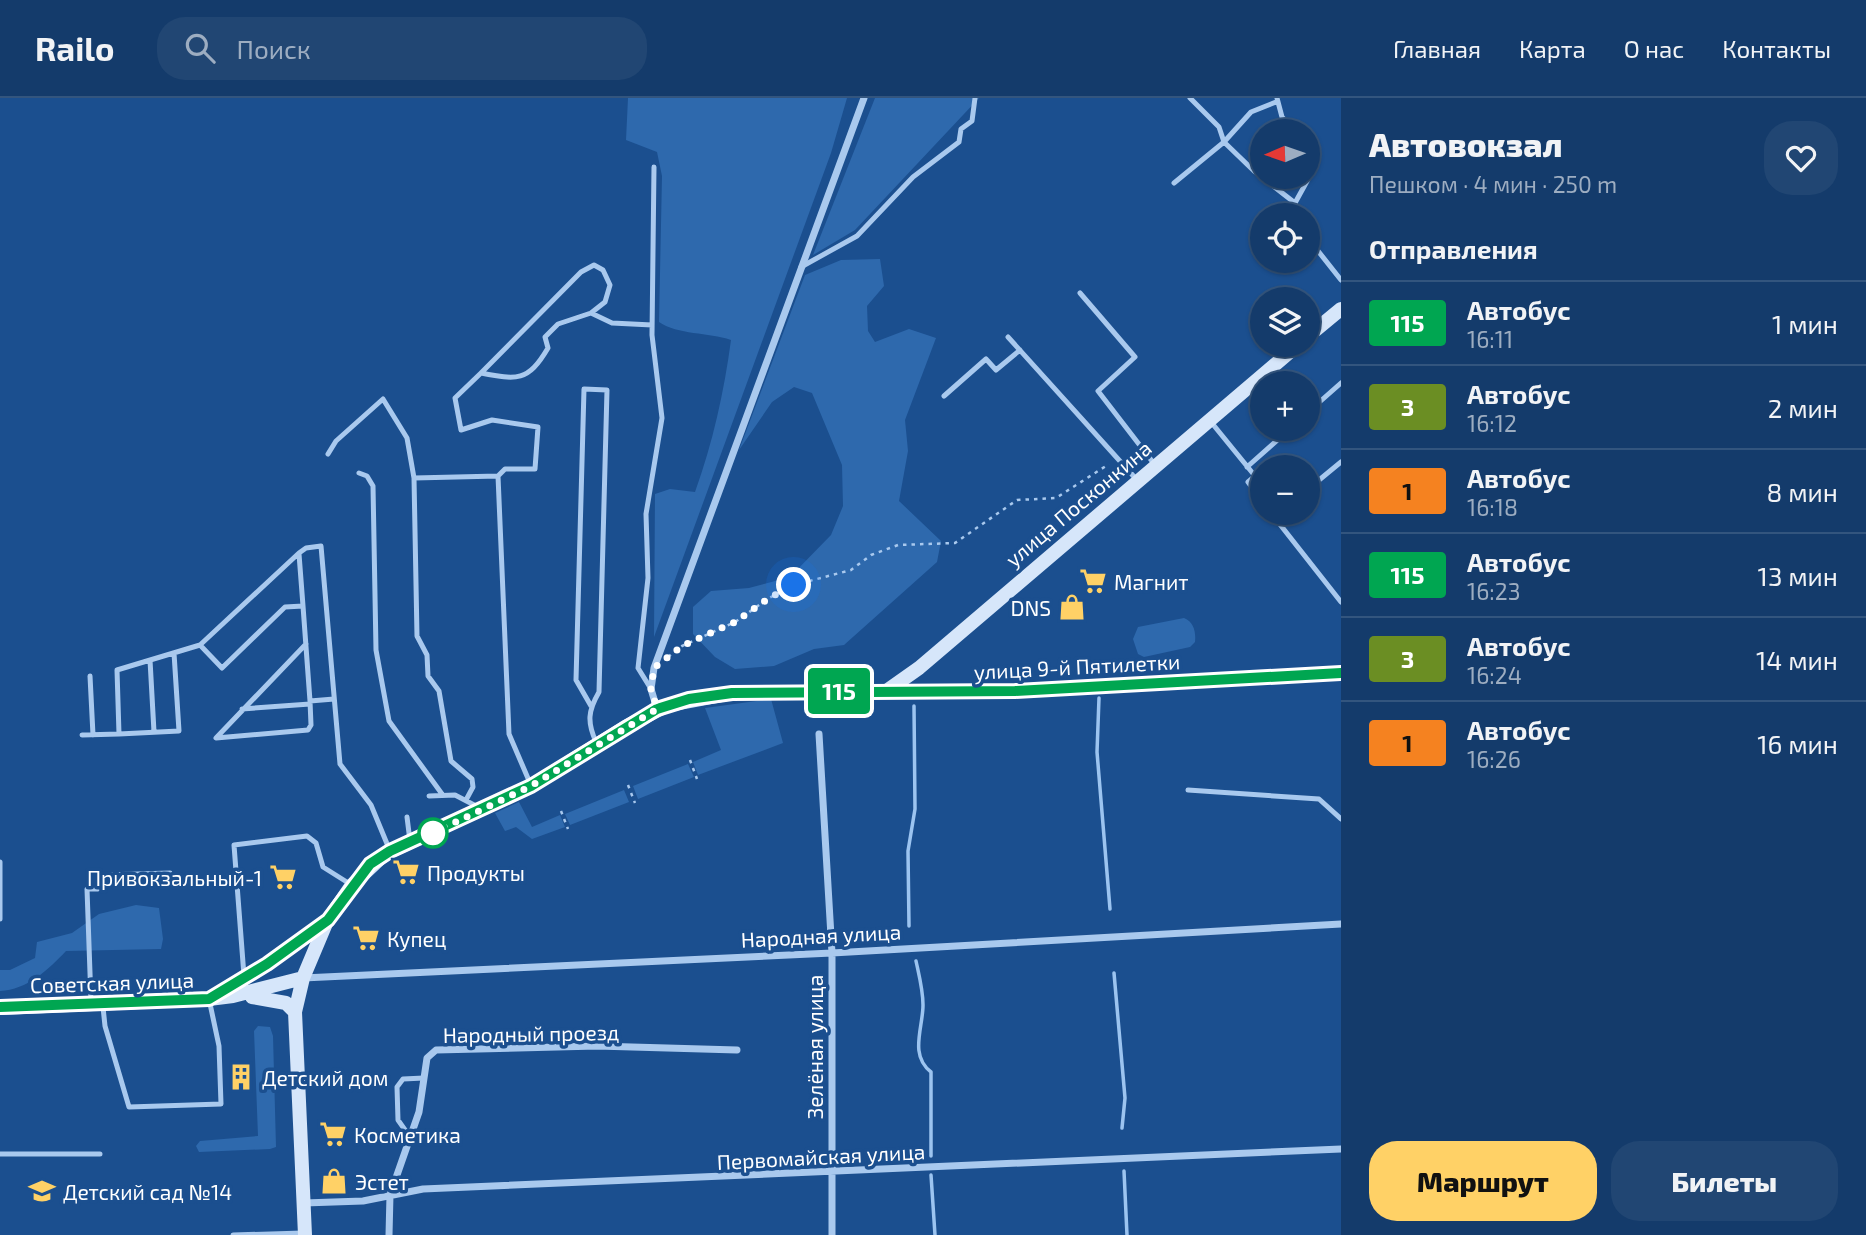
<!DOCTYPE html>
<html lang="ru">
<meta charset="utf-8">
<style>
:root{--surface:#143b6b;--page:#214673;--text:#f1f3f6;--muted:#9dadc1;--line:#33557e;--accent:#ffd166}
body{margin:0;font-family:"Exo 2",sans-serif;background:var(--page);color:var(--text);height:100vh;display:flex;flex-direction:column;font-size:26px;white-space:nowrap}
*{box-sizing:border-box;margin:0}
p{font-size:23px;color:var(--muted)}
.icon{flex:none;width:38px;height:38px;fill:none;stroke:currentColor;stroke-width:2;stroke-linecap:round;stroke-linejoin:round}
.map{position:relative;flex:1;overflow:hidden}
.panel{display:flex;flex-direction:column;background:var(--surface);width:525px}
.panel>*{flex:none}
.badge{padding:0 14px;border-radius:5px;font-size:24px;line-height:46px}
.needle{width:46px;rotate:268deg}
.controls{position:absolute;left:1250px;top:21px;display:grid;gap:14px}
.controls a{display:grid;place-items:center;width:70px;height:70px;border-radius:50%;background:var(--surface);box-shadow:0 2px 5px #0004,0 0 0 2px var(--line);font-size:35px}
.you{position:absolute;width:35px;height:35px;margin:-18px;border:5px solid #fff;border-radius:50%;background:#1a73e8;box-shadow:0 0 0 10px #1a73e833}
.map>.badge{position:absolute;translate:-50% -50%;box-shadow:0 0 0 4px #fff}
h2{padding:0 28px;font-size:26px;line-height:63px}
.round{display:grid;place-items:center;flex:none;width:74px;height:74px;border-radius:28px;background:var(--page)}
.overview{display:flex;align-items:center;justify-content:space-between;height:119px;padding:0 28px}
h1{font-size:33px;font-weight:800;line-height:52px}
.action{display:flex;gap:14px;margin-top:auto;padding:14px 28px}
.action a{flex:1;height:80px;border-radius:28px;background:var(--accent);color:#111;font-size:28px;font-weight:800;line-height:80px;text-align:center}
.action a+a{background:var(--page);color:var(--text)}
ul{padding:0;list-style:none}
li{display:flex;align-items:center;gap:21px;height:84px;padding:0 28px;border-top:2px solid var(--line)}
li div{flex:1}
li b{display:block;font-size:26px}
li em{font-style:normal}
li .badge{min-width:77px;font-weight:700;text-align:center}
header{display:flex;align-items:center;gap:42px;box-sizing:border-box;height:98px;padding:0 35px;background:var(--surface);border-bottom:2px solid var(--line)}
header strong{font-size:33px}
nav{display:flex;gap:38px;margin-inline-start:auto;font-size:24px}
.search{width:490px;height:63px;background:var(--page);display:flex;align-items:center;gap:18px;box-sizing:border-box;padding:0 24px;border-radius:28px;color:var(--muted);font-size:26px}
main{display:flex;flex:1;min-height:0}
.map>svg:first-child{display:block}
.green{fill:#2e69ad}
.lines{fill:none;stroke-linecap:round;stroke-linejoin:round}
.stream{stroke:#9cc4f0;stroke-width:3.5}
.path{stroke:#a9c9ee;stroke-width:2.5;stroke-dasharray:3.5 5;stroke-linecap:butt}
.lane{stroke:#a9c9ee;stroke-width:5}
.street{stroke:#a9c9ee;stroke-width:7}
.secondary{stroke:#d6e6fa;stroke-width:14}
.line-casing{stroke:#fff;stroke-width:16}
.line{stroke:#00a651;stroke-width:10}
.walk{stroke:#fff;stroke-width:7;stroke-dasharray:0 12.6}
.stop-dot{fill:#fff;stroke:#00a651;stroke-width:3.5}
.labels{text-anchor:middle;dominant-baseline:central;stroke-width:7;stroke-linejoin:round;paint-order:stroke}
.street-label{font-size:21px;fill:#fff;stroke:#1b4f8f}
.poi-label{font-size:21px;fill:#fff;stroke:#1b4f8f;text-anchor:start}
</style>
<header>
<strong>Railo</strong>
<div class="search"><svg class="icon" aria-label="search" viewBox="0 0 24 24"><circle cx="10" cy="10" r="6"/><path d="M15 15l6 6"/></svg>Поиск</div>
<nav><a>Главная</a><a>Карта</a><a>О нас</a><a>Контакты</a></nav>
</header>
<main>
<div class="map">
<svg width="1341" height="1137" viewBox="0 0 1341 1137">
<rect width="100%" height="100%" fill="#1b4f8f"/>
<path class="green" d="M 628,0 L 847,0 L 831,55 L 654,539 L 655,396 L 670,391 L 695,394 C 713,344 724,294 731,242 C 708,234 678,237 659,224 L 662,78 L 657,54 L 626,42 Z
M 875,0 L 979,0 L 855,132 L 813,157 Z
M 880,161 L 884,188 L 867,208 L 868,233 L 875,244 L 909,231 L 936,240 L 905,322 L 908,353 L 899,403 L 941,443 L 937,464 L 844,547 L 814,551 L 774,568 L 735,571 L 715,559 L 693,536 L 693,509 L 711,493 L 749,490 L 790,479 L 831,437 L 843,408 L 842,367 L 812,295 L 794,289 L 772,304 L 739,352 L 805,177 L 841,162 Z
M 1184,520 C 1194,524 1196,534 1195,544 L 1190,549 L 1144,559 L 1138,556 L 1133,541 L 1138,529 Z
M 771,601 L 783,645 L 698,677 L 693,664 L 721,652 L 705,610 Z
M 688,666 L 694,679 L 638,701 L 633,688 Z
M 624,692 L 629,704 L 570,727 L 565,716 Z
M 519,704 L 532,729 L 560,717 L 565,729 L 532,741 L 516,729 L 505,733 L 495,715 Z
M 136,807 L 159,810 L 163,841 L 161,851 L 66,853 C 49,871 27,892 0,893 L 0,872 L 10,872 L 35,860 L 37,844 L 72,835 L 99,816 Z
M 258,928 L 270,929 L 273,938 L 276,1049 L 270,1051 L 199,1054 L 196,1048 L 200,1043 L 258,1038 L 254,933 Z"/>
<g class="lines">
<path class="stream" d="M 1099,600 L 1097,654 L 1110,811
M 909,828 L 908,753 L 915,711 L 914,608
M 916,863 C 919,877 923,892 923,907 C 923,930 909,957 931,974 L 931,1058
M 1114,875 L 1125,1000 L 1122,1030
M 1124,1073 L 1127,1137
M 931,1077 L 935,1137"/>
<path class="path" d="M 668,559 L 682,548 L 735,524 L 769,500 L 794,487 L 851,472 L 871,457 L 898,447 L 955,445 L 1017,402 L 1056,400 L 1109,366
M 690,662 L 697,681
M 628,687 L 635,705
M 561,713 L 568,731"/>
<path class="lane" d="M 1190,0 L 1219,29 L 1224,44 L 1251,14 L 1276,4
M 1277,0 L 1282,19 L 1294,33
M 1174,85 L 1224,44 L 1254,73 L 1295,105
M 1299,117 L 1295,105 L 1317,65 L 1307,48
M 1307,139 L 1341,182
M 801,169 L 857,138 L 913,79 L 959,44 L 961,31 L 972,23 L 975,0
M 1080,195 L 1135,259 L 1098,293 L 1155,367
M 591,215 L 605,204 L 610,187 L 603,172 L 594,167 L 581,174 L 481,275 C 517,282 528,284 548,250 L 545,239 L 558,226 L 591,215 L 612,225 L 652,227
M 1008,239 L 1137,382
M 481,275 L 455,300 L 461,332 L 492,322 L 538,329 L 535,371 L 505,371 L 498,378
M 944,298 L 986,261 L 996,272 L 1020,252
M 1307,315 L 1341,285
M 1211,324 L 1255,378 L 1248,384 L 1262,403
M 328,356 L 336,343 L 383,301 L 407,340 L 414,380
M 1247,369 L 1290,331
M 359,375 L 367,378 L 373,388 L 376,552 L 389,623 L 442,696
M 1307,392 L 1341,364
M 1271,415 L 1341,504
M 299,456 L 303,508
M 306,546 L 216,640 L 308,632 L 311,627 L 310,603
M 200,547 L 222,570 L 285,509 L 303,508 L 310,603 L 334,601
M 150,562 L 154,634
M 90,578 L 93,637
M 651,591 L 638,570 L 648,480 L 646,416 L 662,320 L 652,237 L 654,69
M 591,608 L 576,582 L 584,291 L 607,292 L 599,594 C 588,613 587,624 596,644
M 242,611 L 310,606
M 119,636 L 179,633 L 174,555
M 82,637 L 119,636 L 117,572 L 200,547 L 299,455 L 306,450 L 321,448 L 340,666 L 371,707 L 390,753
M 1188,692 L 1319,701 L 1341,721
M 429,698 L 455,697 L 478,709
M 466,702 L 473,689 L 472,681 L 451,663 L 439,593 L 428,578 L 427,557 L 417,538 L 414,380 L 498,378 L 509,636 L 530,685
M 407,719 L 410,743
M 0,764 L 0,821
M 244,878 L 234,747 L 307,738 L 316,745 L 323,769 L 350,786
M 91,903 L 87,791 L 98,791 L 105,777 L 170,775
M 103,909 L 105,928 L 129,1009 L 221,1006 L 219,948 L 209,901
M 410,1039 L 398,1022 L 397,989 L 403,981 L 424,980
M 0,1056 L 100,1056
M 233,1137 L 303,1135"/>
<path class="street" d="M 657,611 L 651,591 L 654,570 L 864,0
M 819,636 L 832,855 L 832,1137
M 303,880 L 832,855 L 1341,826
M 304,1105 L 363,1103 L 423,1091 L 1341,1051
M 389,1137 L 390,1097 L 419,1014 L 427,960 L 436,952 L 597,948 L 737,952"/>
<path class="secondary" d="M 1307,239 L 1341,211
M 885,594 L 919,570 L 1298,247
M 252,899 L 286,905 L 295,914
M 209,901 L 267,866 L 328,822 L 352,787 L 385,756 L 531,688 L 627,628 L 668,607 L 732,595 L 1015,593 L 1341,575
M 0,910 L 209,901 L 233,898 L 303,880
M 305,1137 L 295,914 L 303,880 L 327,823"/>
</g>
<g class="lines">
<g class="line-casing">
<path id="line" d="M 0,909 L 209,901 L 267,866 L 328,822 L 370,766 L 390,753 L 531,688 L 657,611 L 689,601 L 732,595 L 1015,593 L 1341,575"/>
</g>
<use href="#line" class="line"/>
<path class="walk" d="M 433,735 L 531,688 L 657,611 L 651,591 L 654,570 L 682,548 L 735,524 L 769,500 L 794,487"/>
</g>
<defs>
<g id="supermarket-bare" transform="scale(2.1)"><path d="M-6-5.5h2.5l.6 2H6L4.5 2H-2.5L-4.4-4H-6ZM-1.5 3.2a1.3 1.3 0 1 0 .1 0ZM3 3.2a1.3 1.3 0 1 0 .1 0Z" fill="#ffd166" stroke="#1b4f8f" stroke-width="2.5" paint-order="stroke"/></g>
<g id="shop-bare" transform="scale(2.1)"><path d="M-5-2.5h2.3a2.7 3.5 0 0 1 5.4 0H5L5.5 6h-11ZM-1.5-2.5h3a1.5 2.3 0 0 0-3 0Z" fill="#ffd166" stroke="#1b4f8f" stroke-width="2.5" paint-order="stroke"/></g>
<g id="building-bare" transform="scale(2.1)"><path d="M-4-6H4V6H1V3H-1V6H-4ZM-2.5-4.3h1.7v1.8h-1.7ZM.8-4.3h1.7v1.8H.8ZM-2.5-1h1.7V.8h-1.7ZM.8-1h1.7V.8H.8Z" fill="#ffd166" stroke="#1b4f8f" stroke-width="2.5" paint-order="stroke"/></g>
<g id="school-bare" transform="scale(2.1)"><path d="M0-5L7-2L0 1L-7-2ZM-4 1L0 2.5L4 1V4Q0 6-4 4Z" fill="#ffd166" stroke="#1b4f8f" stroke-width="2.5" paint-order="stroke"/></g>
</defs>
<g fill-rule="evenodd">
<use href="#supermarket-bare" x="1093" y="483"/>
<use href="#shop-bare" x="1072" y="509"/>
<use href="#supermarket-bare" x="406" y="774"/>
<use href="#supermarket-bare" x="283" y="779"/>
<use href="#supermarket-bare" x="366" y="840"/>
<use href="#building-bare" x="241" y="979"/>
<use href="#supermarket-bare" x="333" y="1036"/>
<use href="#shop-bare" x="334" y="1083"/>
<use href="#school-bare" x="42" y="1093"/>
</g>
<circle class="stop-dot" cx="433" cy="735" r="14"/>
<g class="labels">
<g class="street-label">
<text transform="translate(1078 405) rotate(-40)">улица Посконкина</text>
<text transform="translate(1077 568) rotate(-3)">улица 9-й Пятилетки</text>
<text transform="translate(821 837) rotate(-3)">Народная улица</text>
<text transform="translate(112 884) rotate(-2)">Советская улица</text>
<text transform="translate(531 935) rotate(-1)">Народный проезд</text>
<text transform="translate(814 949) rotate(-90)">Зелёная улица</text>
<text transform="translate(821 1058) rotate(-3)">Первомайская улица</text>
</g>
<g class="poi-label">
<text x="1114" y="483">Магнит</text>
<text x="1051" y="509" text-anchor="end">DNS</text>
<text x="427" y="774">Продукты</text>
<text x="262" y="779" text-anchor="end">Привокзальный-1</text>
<text x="387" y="840">Купец</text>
<text x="262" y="979">Детский дом</text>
<text x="354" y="1036">Косметика</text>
<text x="355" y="1083">Эстет</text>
<text x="63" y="1093">Детский сад №14</text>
</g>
</g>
</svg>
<div class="controls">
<a><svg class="needle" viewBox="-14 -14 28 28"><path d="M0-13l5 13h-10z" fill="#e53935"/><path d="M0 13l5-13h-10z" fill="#9dadc1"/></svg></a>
<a><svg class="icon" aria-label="locate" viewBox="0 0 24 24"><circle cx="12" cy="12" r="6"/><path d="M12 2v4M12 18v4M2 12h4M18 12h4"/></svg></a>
<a><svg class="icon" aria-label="layers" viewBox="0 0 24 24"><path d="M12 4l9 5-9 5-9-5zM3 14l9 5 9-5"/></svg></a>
<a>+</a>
<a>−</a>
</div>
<div class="you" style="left:794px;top:487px"></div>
<b class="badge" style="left:839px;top:593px;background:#00a651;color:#fff">115</b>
</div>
<section class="panel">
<div class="overview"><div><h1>Автовокзал</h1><p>Пешком · 4 мин · 250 m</p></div><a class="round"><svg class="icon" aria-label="heart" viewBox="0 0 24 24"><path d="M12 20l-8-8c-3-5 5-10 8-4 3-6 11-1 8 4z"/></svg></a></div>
<h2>Отправления</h2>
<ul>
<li><span class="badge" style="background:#00a651;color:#fff">115</span><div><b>Автобус</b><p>16:11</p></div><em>1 мин</em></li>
<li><span class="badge" style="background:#6b8e23;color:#fff">3</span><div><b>Автобус</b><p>16:12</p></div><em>2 мин</em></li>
<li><span class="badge" style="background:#f58220;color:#111">1</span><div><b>Автобус</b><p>16:18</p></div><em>8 мин</em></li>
<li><span class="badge" style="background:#00a651;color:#fff">115</span><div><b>Автобус</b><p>16:23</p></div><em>13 мин</em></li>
<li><span class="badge" style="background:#6b8e23;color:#fff">3</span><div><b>Автобус</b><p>16:24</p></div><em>14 мин</em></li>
<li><span class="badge" style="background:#f58220;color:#111">1</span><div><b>Автобус</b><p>16:26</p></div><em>16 мин</em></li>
</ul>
<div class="action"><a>Маршрут</a><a>Билеты</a></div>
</section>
</main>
